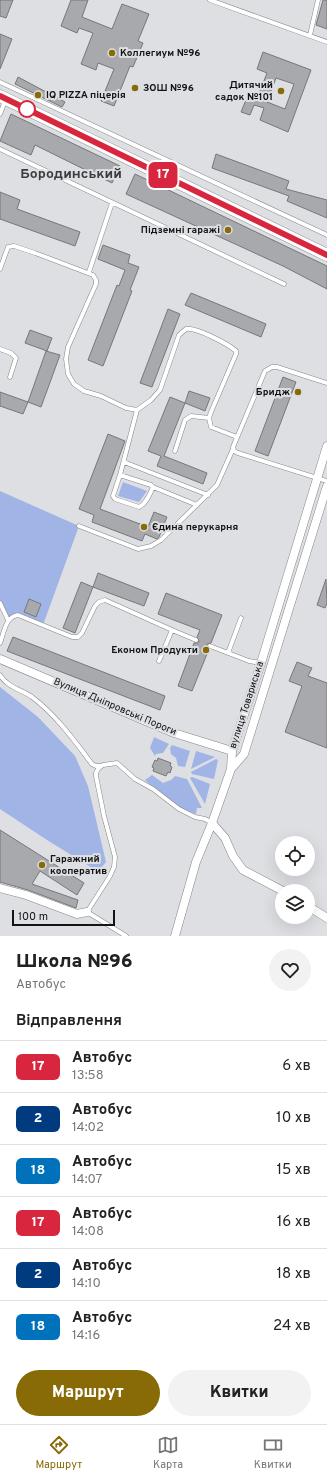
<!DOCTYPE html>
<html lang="uk">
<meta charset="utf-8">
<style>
:root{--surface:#fff;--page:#f2f2f2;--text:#222;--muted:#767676;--line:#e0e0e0;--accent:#886a07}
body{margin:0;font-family:Overpass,sans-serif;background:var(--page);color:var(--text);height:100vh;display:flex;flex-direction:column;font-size:15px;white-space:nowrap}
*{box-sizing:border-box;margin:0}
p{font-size:13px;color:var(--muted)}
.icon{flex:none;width:22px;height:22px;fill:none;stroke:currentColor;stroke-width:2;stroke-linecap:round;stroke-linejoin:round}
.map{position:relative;height:936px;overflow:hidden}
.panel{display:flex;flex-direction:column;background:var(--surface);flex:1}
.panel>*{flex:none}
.badge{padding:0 8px;border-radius:6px;font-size:14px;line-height:26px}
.controls{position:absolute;left:275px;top:836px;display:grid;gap:8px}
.controls a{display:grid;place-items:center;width:40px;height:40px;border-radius:50%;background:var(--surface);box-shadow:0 4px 16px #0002;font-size:20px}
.scale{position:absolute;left:12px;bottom:10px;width:103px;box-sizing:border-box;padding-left:4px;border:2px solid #141416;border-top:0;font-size:11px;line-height:14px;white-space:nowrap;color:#141416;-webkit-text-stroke:3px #dedfe3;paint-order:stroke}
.map>.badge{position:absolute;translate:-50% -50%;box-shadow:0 0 0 2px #fff}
h2{padding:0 16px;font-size:15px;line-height:36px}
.round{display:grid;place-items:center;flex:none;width:42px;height:42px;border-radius:21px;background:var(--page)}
.overview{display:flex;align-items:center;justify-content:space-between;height:68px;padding:0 16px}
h1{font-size:19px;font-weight:800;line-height:30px}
.cta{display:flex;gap:8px;margin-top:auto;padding:8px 16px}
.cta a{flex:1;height:46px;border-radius:24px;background:var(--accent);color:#fff;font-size:16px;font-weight:800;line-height:46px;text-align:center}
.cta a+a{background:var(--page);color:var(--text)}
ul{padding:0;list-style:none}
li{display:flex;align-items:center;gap:12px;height:52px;padding:0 16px;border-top:1px solid var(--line)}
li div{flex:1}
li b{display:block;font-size:15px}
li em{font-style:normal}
li .badge{min-width:44px;font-weight:700;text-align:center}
.tabs{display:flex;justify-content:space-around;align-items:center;height:56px;border-top:1px solid var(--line);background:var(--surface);font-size:11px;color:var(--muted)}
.tabs a{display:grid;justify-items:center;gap:2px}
.tabs .current{color:var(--accent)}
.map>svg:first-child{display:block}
.green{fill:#a1b4e6}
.building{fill:#a8a9ad;stroke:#76777b;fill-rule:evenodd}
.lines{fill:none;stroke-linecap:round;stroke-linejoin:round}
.lane-casing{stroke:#85868a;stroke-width:5}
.street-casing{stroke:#85868a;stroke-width:9}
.secondary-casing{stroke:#85868a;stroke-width:13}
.lane{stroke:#fff;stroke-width:4}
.street{stroke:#fff;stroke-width:8}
.secondary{stroke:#fff;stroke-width:12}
.line-casing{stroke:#fff;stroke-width:9}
.line{stroke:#d7263d;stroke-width:6}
.poi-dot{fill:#886a07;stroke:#dedfe3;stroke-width:1.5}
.stop-dot{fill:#fff;stroke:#d7263d;stroke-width:2}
.labels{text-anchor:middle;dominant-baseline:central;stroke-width:4;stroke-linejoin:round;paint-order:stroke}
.poi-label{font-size:10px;font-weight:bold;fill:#141416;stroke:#dedfe3;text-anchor:start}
.street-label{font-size:10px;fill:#141416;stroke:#dedfe3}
.district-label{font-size:14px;font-weight:bold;fill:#3b3c40;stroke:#dedfe3}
</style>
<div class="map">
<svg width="327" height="936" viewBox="0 0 327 936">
<rect width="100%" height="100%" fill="#dedfe3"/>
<path class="green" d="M 123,482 L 147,491 L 139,502 L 118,496 Z
M 0,491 L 79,526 L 43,625 L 18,615 L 8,620 L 0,603 Z
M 0,687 L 38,717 L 75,756 L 88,786 L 106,862 L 99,870 L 94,869 L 47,840 L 0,809 Z
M 154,737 L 169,744 L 163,753 L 156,754 L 155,756 L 150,748 Z
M 172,745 L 190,751 L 185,767 L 178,766 L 176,758 L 171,754 L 170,748 Z
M 196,751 L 215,757 L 191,769 Z
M 216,759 L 218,760 L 214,779 L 192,774 L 191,772 Z
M 152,775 L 163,783 L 171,780 L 175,776 L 187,779 L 202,808 L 197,808 L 196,814 L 174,807 L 145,780 Z
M 192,777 L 210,784 L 205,804 L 190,778 Z"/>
<path class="building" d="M 0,0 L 13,0 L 6,18 L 0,16 Z
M 71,0 L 88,0 L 82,17 L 112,29 L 122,4 L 149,14 L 138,41 L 143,43 L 133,67 L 130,66 L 114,106 L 101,101 L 114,69 L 98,63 L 96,70 L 81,64 L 93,33 L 79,28 L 77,33 L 61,26 Z
M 323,0 L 327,0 L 327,29 L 316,25 Z
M 0,34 L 12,39 L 0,69 Z
M 263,52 L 311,70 L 288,132 L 260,120 L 264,108 L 254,105 L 250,115 L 241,112 L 248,95 L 257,99 L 267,73 L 257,69 ZM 276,78 L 294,84 L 285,109 L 267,102 Z
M 18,77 L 65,102 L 62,107 L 15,84 Z
M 11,114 L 120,166 L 112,183 L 35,145 L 31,155 L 0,141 Z
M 216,154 L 289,181 L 286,189 L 327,200 L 327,218 L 287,201 L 289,196 L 212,168 Z
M 135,174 L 327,266 L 327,289 L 283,266 L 126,194 Z
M 0,192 L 20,200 L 17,209 L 80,232 L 75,246 L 0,219 Z
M 103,245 L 130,255 L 128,263 L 139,267 L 130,290 L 132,291 L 103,366 L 88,360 L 117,285 L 119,286 L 125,270 L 98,259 Z
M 191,293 L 266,324 L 261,337 L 185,305 Z
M 168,309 L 180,314 L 152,387 L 140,383 Z
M 30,330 L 52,338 L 47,351 L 25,343 Z
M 46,351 L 60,355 L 41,407 L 28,402 Z
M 283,377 L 296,382 L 268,456 L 255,451 Z
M 189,391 L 210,398 L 205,411 L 185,403 Z
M 0,392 L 28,402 L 23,414 L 0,406 Z
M 170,397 L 185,403 L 164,456 L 207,473 L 203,484 L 157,466 L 161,456 L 148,451 Z
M 108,434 L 125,441 L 100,509 L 148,527 L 154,512 L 167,517 L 159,537 L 157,539 L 145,534 L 142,541 L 92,522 L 94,515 L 79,509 Z
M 98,573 L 149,593 L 144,606 L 93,587 Z
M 326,579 L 327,603 L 325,608 L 317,605 Z
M 81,582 L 93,587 L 75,633 L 63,628 Z
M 166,593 L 222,615 L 211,643 L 207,644 L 207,647 L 209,649 L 192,691 L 178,686 L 194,643 L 198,643 L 199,641 L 197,637 L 200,630 L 158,614 Z
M 29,599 L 41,604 L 36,617 L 24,612 Z
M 13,637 L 165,696 L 160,710 L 7,651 Z
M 297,662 L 312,668 L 308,676 L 327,683 L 327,748 L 285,732 L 302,686 L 289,681 Z
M 158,758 L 171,763 L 170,766 L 172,767 L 170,773 L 168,772 L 166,776 L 153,771 L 154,768 L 152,767 L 155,760 L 157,761 Z
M 0,830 L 84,883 L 77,895 L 40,871 L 32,884 L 78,900 L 76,908 L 28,890 L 0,882 Z"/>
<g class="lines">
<g class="lane-casing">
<path id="lane" d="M 210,0 L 327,42
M 310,35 L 318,0
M 0,82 L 327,235
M 0,114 L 5,101
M 0,149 L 284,284
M 0,269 L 8,247 L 14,246 L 35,253 L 93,275 L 96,280 L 96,284 L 68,347 L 66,359 L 68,374 L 74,384 L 84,391 L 101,396 L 126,408 L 137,410 L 151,400 L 160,390 L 179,335 L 186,329 C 196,327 228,344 236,351 L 236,354 L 211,412 L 209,418 L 211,427 L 237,437
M 89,272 L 112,203
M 0,349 L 11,353 L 16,358 L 10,377
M 327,383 L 277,367 L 272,367 L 265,371 L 233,447 L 234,451 L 238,453 L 327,481
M 175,451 L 185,420 L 191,416 L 209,418
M 124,462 L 208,495
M 120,475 L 137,410
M 153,487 L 151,485 L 120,475 L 113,496 L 115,499 L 139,507 C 146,504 150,494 153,487 L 197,505
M 79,526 L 138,549 L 151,546 L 161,540 L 217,485 L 233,449
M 0,603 L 8,620
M 172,630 L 196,640
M 0,643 C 4,633 5,617 18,615 L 72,637 L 78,637 L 82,633 L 95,606 L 99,602 L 105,600 L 172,630 L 159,661
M 210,646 L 249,661 L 261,663
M 228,653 L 241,618
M 0,675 C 7,687 22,690 32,697 C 56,715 74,740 92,764 L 96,766 L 101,766
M 126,936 L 87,912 L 110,876 L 114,867 L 115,857 L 104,816 L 96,776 L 96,773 L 98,769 L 103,765 L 117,763 L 135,779 L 153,789 L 179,809 L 195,817 L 205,819 L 212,823"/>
</g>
<g class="street-casing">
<path id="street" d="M 0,659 L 174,733 L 232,751
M 231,769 L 244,754 L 327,486
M 0,888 L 26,895 L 77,914 L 87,912
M 283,891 L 243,870 L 233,856 L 225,838 L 212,823 L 231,769 L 232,751 L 261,663 L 327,446
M 308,906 L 327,918
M 175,936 L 196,862 L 212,823"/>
</g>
<g class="secondary-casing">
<path id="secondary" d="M 0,96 L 327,255"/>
</g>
<use href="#lane" class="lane"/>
<use href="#street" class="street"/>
<use href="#secondary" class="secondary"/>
</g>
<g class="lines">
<g class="line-casing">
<path id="line" d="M 0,96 L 327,255"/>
</g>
<use href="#line" class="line"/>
</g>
<g class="poi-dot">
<circle cx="112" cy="53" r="4"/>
<circle cx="135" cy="88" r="4"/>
<circle cx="281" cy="91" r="4"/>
<circle cx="38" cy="95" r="4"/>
<circle cx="228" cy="230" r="4"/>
<circle cx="298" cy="392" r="4"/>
<circle cx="144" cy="527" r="4"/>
<circle cx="206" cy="650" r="4"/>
<circle cx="42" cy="865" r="4"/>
</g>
<circle class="stop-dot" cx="27" cy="109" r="8"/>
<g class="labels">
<g class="poi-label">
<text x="120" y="53">Коллегиум №96</text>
<text x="273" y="85" text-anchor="end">Дитячий<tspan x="273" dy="12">садок №101</tspan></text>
<text x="143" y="88">ЗОШ №96</text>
<text x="46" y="95">IQ PIZZA піцерія</text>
<text x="220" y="230" text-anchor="end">Підземні гаражі</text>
<text x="290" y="392" text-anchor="end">Бридж</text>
<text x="152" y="527">Єдина перукарня</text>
<text x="198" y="650" text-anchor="end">Економ Продукти</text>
<text x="50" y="859">Гаражний<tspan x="50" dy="12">кооператив</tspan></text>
</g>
<g class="street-label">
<text transform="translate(247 705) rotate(-72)">вулиця Товариська</text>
<text transform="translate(115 707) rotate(23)">Вулиця Дніпровські Пороги</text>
</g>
<g class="district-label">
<text x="71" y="174">Бородинський</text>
</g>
</g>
</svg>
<div class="controls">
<a><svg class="icon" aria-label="locate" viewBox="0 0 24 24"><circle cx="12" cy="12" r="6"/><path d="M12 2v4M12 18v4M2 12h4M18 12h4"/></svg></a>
<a><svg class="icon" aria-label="layers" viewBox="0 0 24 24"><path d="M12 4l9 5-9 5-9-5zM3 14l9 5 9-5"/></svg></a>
</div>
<div class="scale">100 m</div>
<b class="badge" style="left:163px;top:175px;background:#d7263d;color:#fff">17</b>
</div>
<section class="panel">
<div class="overview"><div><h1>Школа №96</h1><p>Автобус</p></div><a class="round"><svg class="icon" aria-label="heart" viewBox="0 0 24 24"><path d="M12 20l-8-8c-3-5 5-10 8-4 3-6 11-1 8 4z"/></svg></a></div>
<h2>Відправлення</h2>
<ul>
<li><span class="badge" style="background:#d7263d;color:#fff">17</span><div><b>Автобус</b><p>13:58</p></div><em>6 хв</em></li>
<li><span class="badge" style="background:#003b80;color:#fff">2</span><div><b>Автобус</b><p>14:02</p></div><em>10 хв</em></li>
<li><span class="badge" style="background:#0072bc;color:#fff">18</span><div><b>Автобус</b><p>14:07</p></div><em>15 хв</em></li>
<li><span class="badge" style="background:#d7263d;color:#fff">17</span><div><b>Автобус</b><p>14:08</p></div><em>16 хв</em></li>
<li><span class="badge" style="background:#003b80;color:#fff">2</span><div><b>Автобус</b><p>14:10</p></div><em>18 хв</em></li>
<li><span class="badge" style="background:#0072bc;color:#fff">18</span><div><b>Автобус</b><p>14:16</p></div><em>24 хв</em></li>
</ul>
<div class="cta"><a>Маршрут</a><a>Квитки</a></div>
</section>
<nav class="tabs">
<a class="current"><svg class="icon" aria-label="directions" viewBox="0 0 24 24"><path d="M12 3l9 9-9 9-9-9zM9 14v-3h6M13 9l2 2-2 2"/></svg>Маршрут</a>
<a><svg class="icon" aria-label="map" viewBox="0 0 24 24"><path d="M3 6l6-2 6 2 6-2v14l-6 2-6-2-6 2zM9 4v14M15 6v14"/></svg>Карта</a>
<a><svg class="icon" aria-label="tickets" viewBox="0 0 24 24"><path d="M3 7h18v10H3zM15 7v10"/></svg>Квитки</a>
</nav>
